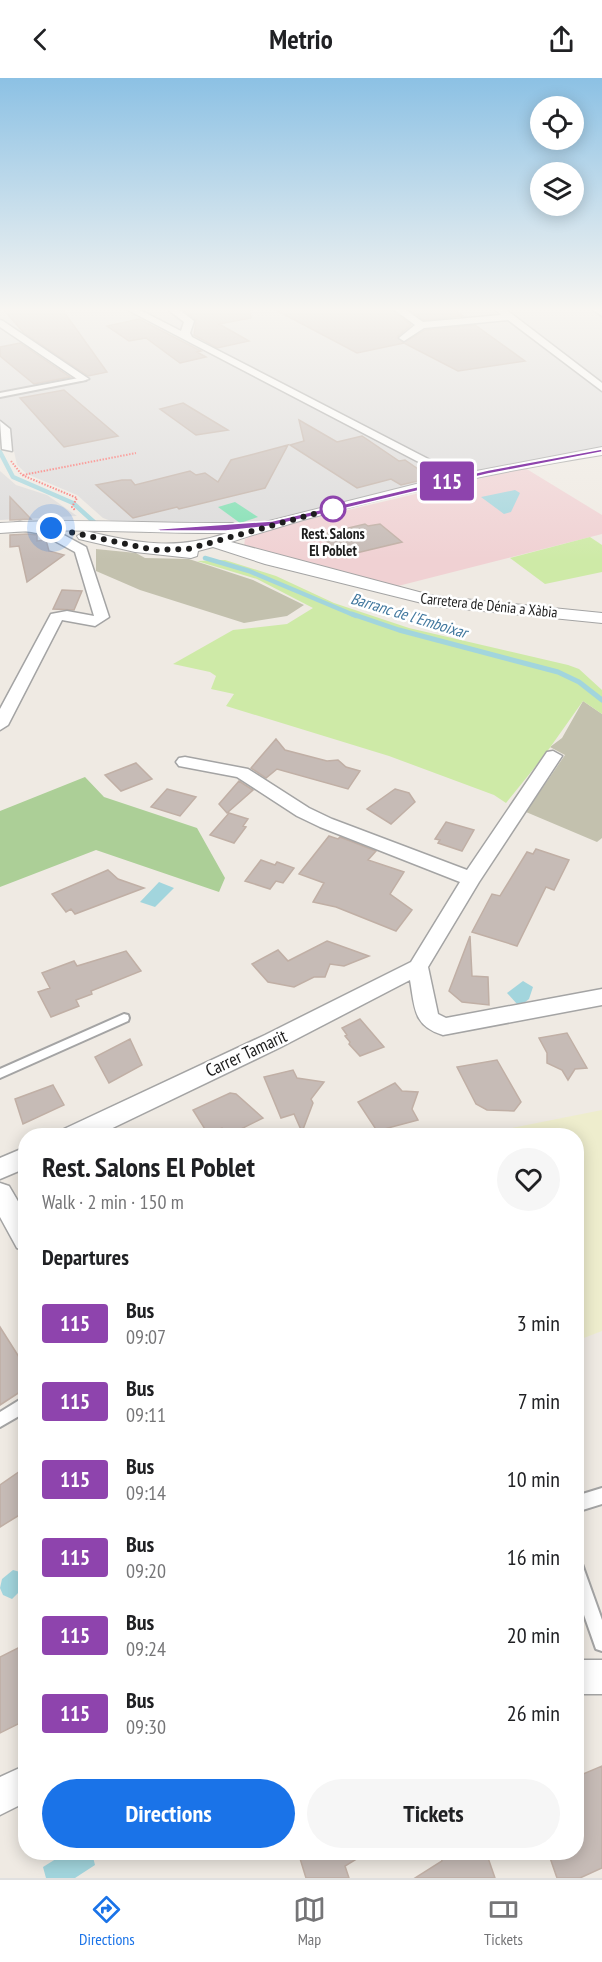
<!DOCTYPE html>
<meta charset="utf-8">
<style>
:root{--surface:#fff;--page:#f6f6f6;--text:#202124;--muted:#757577;--line:#e0e0e0;--accent:#1a73e8}
body{margin:0;font-family:"PT Sans Narrow",sans-serif;background:var(--page);color:var(--text);height:100vh;display:flex;flex-direction:column;font-size:22px;white-space:nowrap}
*{box-sizing:border-box;margin:0}
p{font-size:20px;color:var(--muted)}
.icon{flex:none;width:33px;height:33px;fill:none;stroke:currentColor;stroke-width:2;stroke-linecap:round;stroke-linejoin:round}
.map{position:relative;flex:1;overflow:hidden}
.drawer{position:absolute;left:18px;top:1050px;width:566px;height:732px;display:flex;flex-direction:column;background:var(--surface);border-radius:24px;box-shadow:0 3px 15px #0003}
.drawer>*{flex:none}
.badge{padding:0 12px;border-radius:4px;font-size:21px;line-height:39px}
.tools{position:absolute;left:530px;top:18px;display:grid;gap:12px}
.tools a{display:grid;place-items:center;width:54px;height:54px;border-radius:50%;background:var(--surface);box-shadow:0 3px 15px #0003;font-size:30px}
.you{position:absolute;width:30px;height:30px;margin:-15px;border:4px solid #fff;border-radius:50%;background:#1a73e8;box-shadow:0 0 0 9px #1a73e833}
.map>.badge{position:absolute;translate:-50% -50%;box-shadow:0 0 0 3px #fff}
h2{padding:0 24px;font-size:22px;line-height:54px}
.round{display:grid;place-items:center;flex:none;width:63px;height:63px;border-radius:32px;background:var(--page)}
.head{display:flex;align-items:center;justify-content:space-between;height:102px;padding:0 24px}
h1{font-size:28px;font-weight:700;line-height:45px}
.cta{display:flex;gap:12px;margin-top:auto;padding:12px 24px}
.cta a{flex:1;height:69px;border-radius:36px;background:var(--accent);color:#fff;font-size:24px;font-weight:700;line-height:69px;text-align:center}
.cta a+a{background:var(--page);color:var(--text)}
ul{padding:0;list-style:none}
li{display:flex;align-items:center;gap:18px;height:78px;padding:0 24px}
li div{flex:1}
li b{display:block;font-size:22px}
li em{font-style:normal}
li .badge{min-width:66px;font-weight:700;text-align:center}
header{display:flex;justify-content:space-between;align-items:center;height:78px;padding:0 24px;background:var(--surface);font-size:27px;font-weight:700}
.dock{display:flex;justify-content:space-around;align-items:center;height:84px;border-top:2px solid var(--line);background:var(--surface);font-size:16px;color:var(--muted)}
.dock a{display:grid;justify-items:center;gap:3px}
.dock .active{color:var(--accent)}
.map>svg:first-child{display:block}
.residential{fill:#dbdada}
.commercial{fill:#f0d1d3}
.construction{fill:#c3c1ae}
.farmland{fill:#eeedcd}
.grass{fill:#ceeaa7}
.forest{fill:#accf97}
.pitch{fill:#7fdfb2}
.water{fill:#a2d5dd}
.lines{fill:none;stroke-linecap:round;stroke-linejoin:round}
.stream-far1{stroke:#a2d5dd;stroke-width:4.5}
.stream{stroke:#a2d5dd;stroke-width:5}
.building{fill:#c6bbb6;stroke:#c0afa5;stroke-width:1.5}
.service-casing{stroke:#a4a4a4;stroke-width:4}
.minor-casing{stroke:#a4a4a4;stroke-width:3}
.tertiary-casing{stroke:#a4a4a4;stroke-width:2}
.path{stroke:#fb6967;stroke-width:2;stroke-dasharray:1.5 1.5;stroke-linecap:butt}
.service{fill:#fff;fill-rule:evenodd}
.minor{fill:#fff;fill-rule:evenodd}
.tertiary{fill:#fff;fill-rule:evenodd}
.line{fill:#8e44ad;stroke:#fff;stroke-width:1.5}
.walk{stroke:#1d1d1d;stroke-width:6;stroke-dasharray:0 10.8}
.stop-dot{fill:#fff;stroke:#8e44ad;stroke-width:3}
.labels{text-anchor:middle;dominant-baseline:central;stroke-width:5;stroke-linejoin:round;paint-order:stroke}
.far-stop-label{font-size:15px;font-weight:bold;fill:#1d1d1d;stroke:#fff}
.far-street-label{font-size:15px;fill:#1d1d1d;stroke:#fff}
.far-water-label{font-size:16px;font-style:italic;fill:#42789e;stroke:#fff}
.street-label{font-size:18px;fill:#1d1d1d;stroke:#fff}
</style>
<header><svg class="icon" aria-label="back" viewBox="0 0 24 24"><path d="M15 5l-7 7 7 7"/></svg>Metrio<svg class="icon" aria-label="share" viewBox="0 0 24 24"><path d="M12 15V3M7 8l5-5 5 5M5 13v7h14v-7"/></svg></header>
<div class="map">
<svg width="602" height="1800" viewBox="0 0 602 1800">
<rect width="100%" height="100%" fill="#efeae3"/>
<path class="residential" d="M 0,230 L 602,230 L 602,370 L 462,396 L 271,442 L 197,447 L 114,444 L 103,440 L 77,417 L 27,396 L 17,387 L 10,355 L 0,342 Z
M 0,393 L 16,407 L 47,417 L 77,438 L 0,442 Z"/>
<path class="commercial" d="M 525,390 L 602,437 L 602,456 L 398,508 L 244,468 L 245,461 L 264,452 Z"/>
<path class="construction" d="M 96,471 L 136,475 L 145,480 L 189,481 L 253,502 L 304,527 L 287,538 L 244,545 L 140,512 L 96,493 Z
M 583,623 L 602,636 L 602,760 L 597,764 L 526,734 L 565,677 L 550,669 L 562,660 Z"/>
<path class="farmland" d="M 602,1032 L 602,1253 L 576,1263 L 576,1058 L 477,1057 Z"/>
<path class="grass" d="M 590,459 L 602,467 L 602,494 L 545,506 L 510,480 Z
M 225,482 L 276,498 L 334,525 L 409,550 L 568,587 L 579,591 L 602,612 L 602,636 L 583,623 L 544,678 L 506,725 L 494,717 L 389,678 L 226,628 L 234,616 L 211,611 L 216,598 L 210,594 L 173,586 L 233,552 L 287,546 L 313,530 L 257,501 L 197,483 Z"/>
<path class="forest" d="M 85,699 L 104,719 L 197,750 L 225,800 L 219,814 L 96,772 L 0,809 L 0,733 Z"/>
<path class="pitch" d="M 235,424 L 258,439 L 240,445 L 218,429 Z"/>
<path class="water" d="M 515,412 L 520,415 L 511,434 L 504,436 L 481,419 Z
M 159,804 L 174,810 L 155,829 L 140,824 Z
M 523,903 L 533,909 L 529,921 L 524,925 L 517,926 L 507,915 Z
M 25,1485 L 25,1508 L 12,1521 L 3,1517 L 0,1510 L 2,1501 L 13,1492 L 20,1494 L 20,1489 Z
M 67,1774 L 92,1775 L 95,1787 L 75,1800 L 46,1800 L 43,1789 Z"/>
<g class="lines">
<path class="stream-far1" d="M 0,374 L 13,399 L 73,425 L 95,445
M 205,480 L 249,493 L 356,538"/>
<path class="stream" d="M 352,536 L 399,552 L 558,594 L 579,604 L 602,622"/>
</g>
<path class="building" d="M 2,230 L 62,231 L 107,294 L 88,298 L 24,255 Z
M 250,230 L 251,240 L 219,246 L 249,263 L 217,270 L 194,257 L 196,242 L 183,232 Z
M 272,230 L 390,230 L 411,247 L 398,258 L 403,265 L 425,252 L 475,247 L 525,283 L 458,293 L 404,265 L 357,275 Z
M 407,230 L 452,230 L 463,238 L 424,242 Z
M 139,241 L 201,273 L 197,274 L 206,279 L 180,285 L 146,260 L 129,263 L 107,248 Z
M 20,265 L 70,299 L 34,306 L 0,278 L 0,269 Z
M 64,312 L 118,358 L 64,369 L 20,320 Z
M 183,325 L 228,352 L 196,357 L 160,331 Z
M 299,342 L 337,364 L 362,358 L 399,383 L 405,382 L 431,400 L 401,407 L 391,401 L 357,410 L 290,367 L 304,363 Z
M 288,367 L 265,410 L 179,431 L 177,429 L 133,440 L 96,407 L 122,402 L 131,402 L 135,407 L 190,393 L 196,397 L 205,395 L 218,404 L 231,382 Z
M 10,419 L 31,441 L 10,442 Z
M 365,446 L 368,448 L 380,446 L 402,464 L 344,478 L 319,457 Z
M 28,456 L 37,457 L 37,463 L 46,462 L 49,473 L 64,477 L 27,504 L 19,468 L 10,469 L 10,457 Z
M 62,512 L 82,513 L 74,532 L 53,531 Z
M 276,661 L 285,672 L 327,683 L 338,682 L 346,689 L 360,693 L 348,711 L 277,691 L 266,700 L 251,690 Z
M 136,685 L 152,701 L 121,713 L 105,697 Z
M 239,703 L 253,712 L 227,735 L 219,726 Z
M 167,711 L 196,719 L 180,738 L 151,729 Z
M 395,711 L 409,715 L 415,724 L 391,746 L 367,731 Z
M 229,735 L 248,741 L 243,748 L 246,749 L 234,765 L 210,757 Z
M 446,744 L 474,752 L 462,773 L 438,765 L 440,762 L 435,761 Z
M 329,758 L 338,761 L 340,759 L 376,773 L 368,782 L 404,794 L 390,816 L 412,832 L 396,853 L 336,829 L 313,824 L 324,805 L 299,796 Z
M 536,771 L 569,782 L 554,812 L 546,809 L 517,868 L 472,854 L 492,816 L 500,818 L 527,774 L 533,776 Z
M 261,782 L 275,787 L 277,784 L 294,790 L 283,805 L 276,803 L 270,811 L 245,803 Z
M 108,792 L 118,801 L 144,810 L 75,836 L 71,831 L 66,834 L 52,816 Z
M 470,858 L 472,898 L 488,899 L 489,927 L 462,924 L 449,913 Z
M 327,863 L 369,878 L 344,888 L 330,886 L 325,899 L 314,899 L 294,909 L 268,904 L 252,886 L 278,872 L 288,883 Z
M 126,873 L 141,893 L 91,913 L 92,916 L 76,922 L 79,928 L 51,939 L 38,914 L 50,910 L 42,895 L 74,883 L 77,888 Z
M 360,941 L 384,969 L 360,978 L 349,966 L 350,964 L 345,958 L 347,957 L 342,950 Z
M 567,955 L 587,990 L 575,991 L 568,1002 L 562,992 L 547,985 L 547,975 L 539,960 Z
M 130,961 L 142,987 L 109,1005 L 95,979 Z
M 497,982 L 521,1024 L 514,1033 L 487,1032 L 476,1026 L 457,989 Z
M 293,992 L 297,1000 L 324,1004 L 311,1021 L 313,1025 L 302,1054 L 294,1036 L 281,1040 L 264,999 Z
M 395,1005 L 402,1013 L 418,1014 L 412,1031 L 418,1042 L 377,1053 L 358,1024 Z
M 53,1007 L 64,1027 L 23,1046 L 15,1021 Z
M 230,1015 L 236,1016 L 263,1040 L 227,1058 L 222,1050 L 208,1056 L 193,1032 Z
M 0,1249 L 26,1290 L 26,1310 L 0,1327 Z
M 26,1389 L 26,1433 L 0,1449 L 0,1407 Z
M 26,1566 L 26,1642 L 0,1655 L 0,1579 Z
M 602,1688 L 602,1790 L 580,1800 L 557,1800 L 548,1774 L 576,1774 L 576,1699 Z
M 298,1774 L 368,1774 L 345,1788 L 349,1800 L 306,1800 Z
M 439,1774 L 486,1774 L 495,1800 L 415,1800 L 442,1783 Z"/>
<g class="lines">
<g class="service-casing">
<path id="service" d="M 84,299 L 86,302 L 0,319 L 0,315 Z
M 124,936 L 128,937 L 129,940 L 128,943 L 0,1000 L 0,991 Z
M 26,1318 L 26,1334 L 0,1349 L 0,1334 Z
M 602,1410 L 602,1426 L 576,1434 L 576,1418 Z
M 576,1484 L 582,1486 L 602,1542 L 602,1573 L 596,1571 L 576,1514 Z"/>
</g>
<g class="minor-casing">
<path id="minor" d="M 124,230 L 136,230 L 181,253 L 184,244 L 166,230 L 177,230 L 194,243 L 190,255 L 192,259 L 465,400 L 455,403 Z
M 392,230 L 403,230 L 423,244 L 501,237 L 494,230 L 504,230 L 602,305 L 602,313 L 508,242 L 424,250 L 404,263 L 399,260 L 415,247 Z
M 591,230 L 602,230 L 602,238 Z
M 0,242 L 3,243 L 89,301 L 80,303 L 0,249 Z
M 0,343 L 10,351 L 12,373 L 2,371 Z
M 20,444 L 51,450 L 86,469 L 109,539 L 95,548 L 62,542 L 8,647 L 0,652 L 0,631 L 51,536 L 67,533 L 94,538 L 75,474 L 42,456 L 15,451 L 15,445 Z
M 553,673 L 562,678 L 479,804 L 428,889 L 438,936 L 446,940 L 602,911 L 602,927 L 443,957 C 413,948 415,930 410,902 L 281,969 L 96,1058 L 60,1058 L 64,1051 L 265,957 L 411,884 L 460,804 L 320,749 L 297,738 L 237,699 L 179,688 L 176,684 L 179,680 L 185,679 L 248,691 L 309,730 L 332,741 L 467,792 L 547,674 Z
M 26,1069 L 26,1090 L 0,1101 L 0,1080 Z
M 0,1105 L 9,1108 L 26,1137 L 26,1173 L 17,1170 L 0,1139 Z
M 576,1582 L 602,1582 L 602,1616 L 576,1616 Z
M 26,1687 L 26,1724 L 0,1737 L 0,1699 Z"/>
</g>
<g class="tertiary-casing">
<path id="tertiary" d="M 602,369 L 602,377 C 477,397 351,425 231,464 L 434,518 L 602,535 L 602,545 L 434,528 L 265,486 L 213,469 L 198,473 L 197,478 L 191,480 L 135,474 L 79,461 L 77,458 L 85,453 C 139,465 174,473 227,455 C 151,456 76,449 0,455 L 0,445 C 78,440 155,446 233,445 L 241,450 L 440,400 Z"/>
</g>
<path class="path" d="M 11,383 L 22,397 L 77,420 L 72,429 L 75,432
M 23,397 L 136,375"/>
<use href="#service" class="service"/>
<use href="#minor" class="minor"/>
<use href="#tertiary" class="tertiary"/>
</g>
<linearGradient id="sky" x2="0" y2="1"><stop stop-color="#8cc1e4"/><stop offset="0.48" stop-color="#f8f6f2"/><stop offset="1" stop-color="#f8f6f2" stop-opacity="0"/></linearGradient>
<rect width="602" height="482" fill="url(#sky)"/>
<path class="line" d="M 602,371 L 602,374 L 488,396 L 272,448 L 226,453 L 160,453 L 157,451 L 272,443 L 488,392 Z"/>
<g class="lines">
<path class="walk" d="M 51,450 L 154,472 L 188,471 L 335,430 L 333,431"/>
</g>
<circle class="stop-dot" cx="333" cy="431" r="12"/>
<g class="labels">
<g class="far-stop-label">
<text x="333" y="455">Rest. Salons<tspan x="333" dy="17">El Poblet</tspan></text>
</g>
<g class="far-street-label">
<text transform="translate(489 527) rotate(6)">Carretera de Dénia a Xàbia</text>
</g>
<g class="far-water-label">
<text transform="translate(409 537) rotate(17)">Barranc de l'Emboixar</text>
</g>
<g class="street-label">
<text transform="translate(246 975) rotate(-25)">Carrer Tamarit</text>
</g>
</g>
</svg>
<div class="tools">
<a><svg class="icon" aria-label="locate" viewBox="0 0 24 24"><circle cx="12" cy="12" r="6"/><path d="M12 2v4M12 18v4M2 12h4M18 12h4"/></svg></a>
<a><svg class="icon" aria-label="layers" viewBox="0 0 24 24"><path d="M12 4l9 5-9 5-9-5zM3 14l9 5 9-5"/></svg></a>
</div>
<div class="you" style="left:51px;top:450px"></div>
<b class="badge" style="left:447px;top:403px;background:#8e44ad;color:#fff">115</b>
<section class="drawer">
<div class="head"><div><h1>Rest. Salons El Poblet</h1><p>Walk · 2 min · 150 m</p></div><a class="round"><svg class="icon" aria-label="heart" viewBox="0 0 24 24"><path d="M12 20l-8-8c-3-5 5-10 8-4 3-6 11-1 8 4z"/></svg></a></div>
<h2>Departures</h2>
<ul>
<li><span class="badge" style="background:#8e44ad;color:#fff">115</span><div><b>Bus</b><p>09:07</p></div><em>3 min</em></li>
<li><span class="badge" style="background:#8e44ad;color:#fff">115</span><div><b>Bus</b><p>09:11</p></div><em>7 min</em></li>
<li><span class="badge" style="background:#8e44ad;color:#fff">115</span><div><b>Bus</b><p>09:14</p></div><em>10 min</em></li>
<li><span class="badge" style="background:#8e44ad;color:#fff">115</span><div><b>Bus</b><p>09:20</p></div><em>16 min</em></li>
<li><span class="badge" style="background:#8e44ad;color:#fff">115</span><div><b>Bus</b><p>09:24</p></div><em>20 min</em></li>
<li><span class="badge" style="background:#8e44ad;color:#fff">115</span><div><b>Bus</b><p>09:30</p></div><em>26 min</em></li>
</ul>
<div class="cta"><a>Directions</a><a>Tickets</a></div>
</section>
</div>
<nav class="dock">
<a class="active"><svg class="icon" aria-label="directions" viewBox="0 0 24 24"><path d="M12 3l9 9-9 9-9-9zM9 14v-3h6M13 9l2 2-2 2"/></svg>Directions</a>
<a><svg class="icon" aria-label="map" viewBox="0 0 24 24"><path d="M3 6l6-2 6 2 6-2v14l-6 2-6-2-6 2zM9 4v14M15 6v14"/></svg>Map</a>
<a><svg class="icon" aria-label="tickets" viewBox="0 0 24 24"><path d="M3 7h18v10H3zM15 7v10"/></svg>Tickets</a>
</nav>
